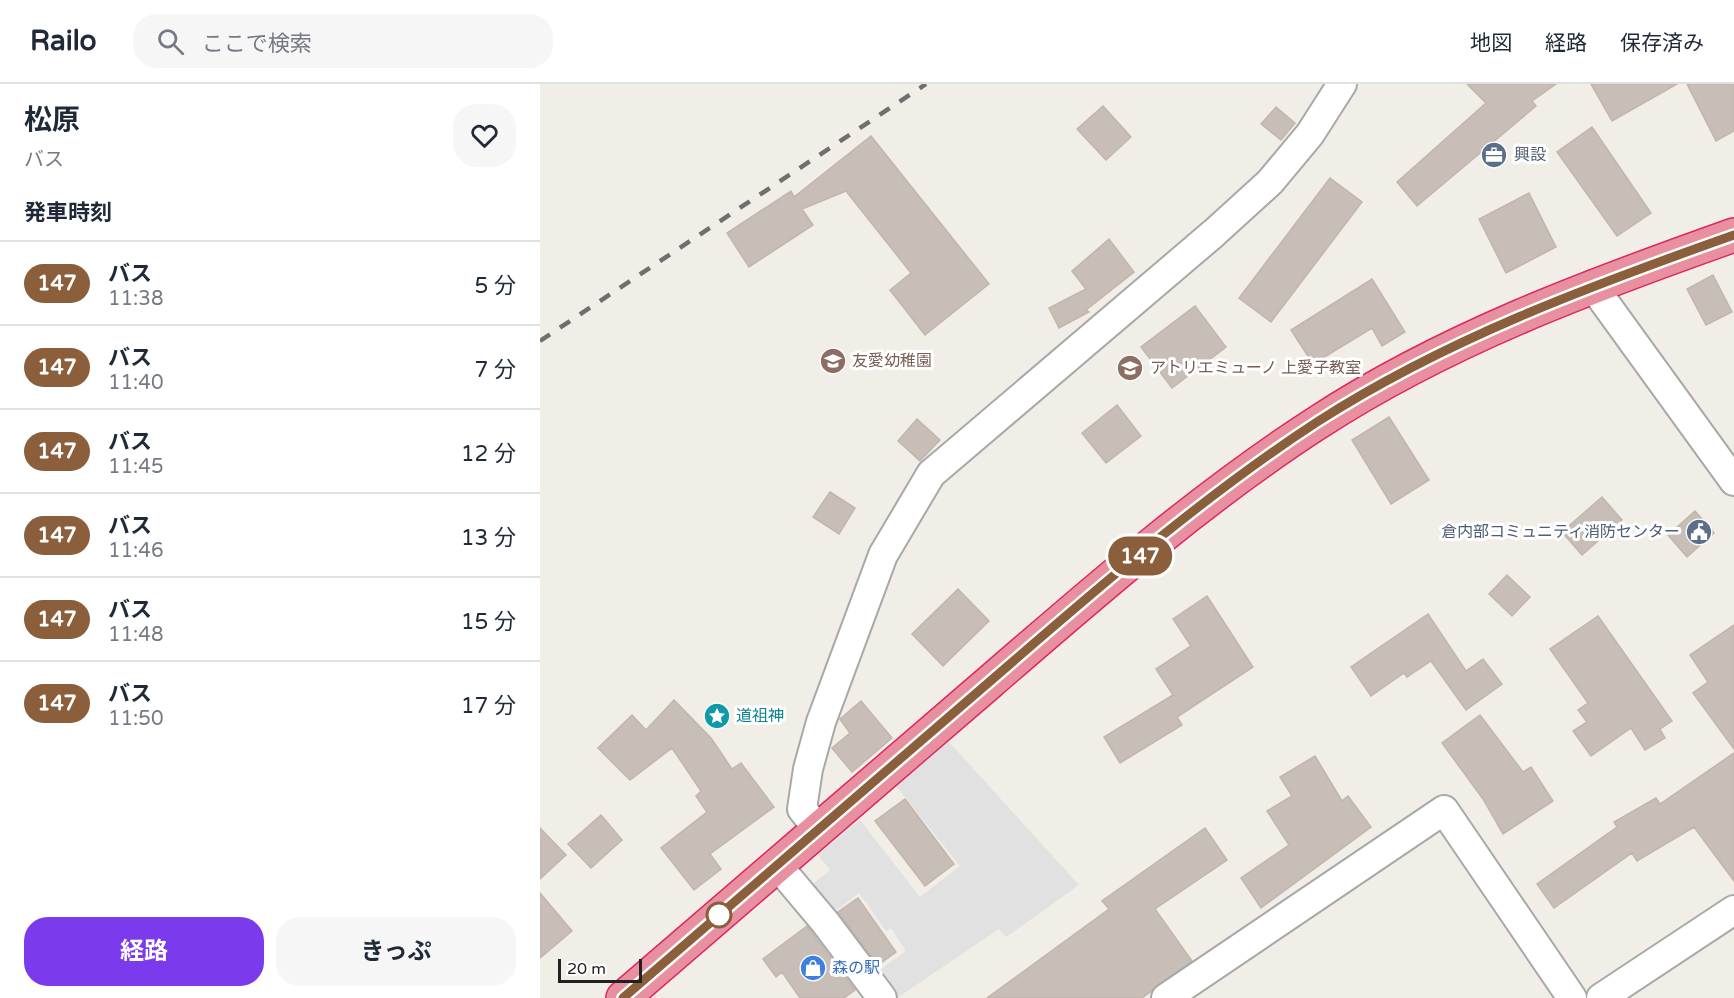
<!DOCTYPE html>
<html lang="ja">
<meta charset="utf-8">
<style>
:root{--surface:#fff;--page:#f6f6f7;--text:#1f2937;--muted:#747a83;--line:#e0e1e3;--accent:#7c3aed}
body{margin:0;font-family:"Varela Round","Noto Sans JP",sans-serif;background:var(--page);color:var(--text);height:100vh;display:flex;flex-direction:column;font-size:22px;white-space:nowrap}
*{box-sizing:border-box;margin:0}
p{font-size:20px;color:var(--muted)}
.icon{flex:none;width:33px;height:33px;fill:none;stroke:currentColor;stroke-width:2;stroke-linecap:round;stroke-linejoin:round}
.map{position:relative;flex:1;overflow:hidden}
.drawer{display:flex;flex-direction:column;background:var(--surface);width:540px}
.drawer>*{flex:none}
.badge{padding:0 12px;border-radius:20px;font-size:21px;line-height:39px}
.scale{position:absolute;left:18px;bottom:15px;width:84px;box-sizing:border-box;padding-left:6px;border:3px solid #212121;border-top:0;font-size:16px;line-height:21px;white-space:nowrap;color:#212121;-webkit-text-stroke:4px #fff;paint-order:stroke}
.map>.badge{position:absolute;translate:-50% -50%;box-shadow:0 0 0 3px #fff}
h2{padding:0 24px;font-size:22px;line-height:54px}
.round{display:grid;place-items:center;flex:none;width:63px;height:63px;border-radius:24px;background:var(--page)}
.summary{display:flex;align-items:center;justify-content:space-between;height:102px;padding:0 24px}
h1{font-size:28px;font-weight:700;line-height:45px}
.primary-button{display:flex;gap:12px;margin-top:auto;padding:12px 24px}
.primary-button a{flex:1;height:69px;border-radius:24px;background:var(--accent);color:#fff;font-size:24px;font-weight:700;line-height:69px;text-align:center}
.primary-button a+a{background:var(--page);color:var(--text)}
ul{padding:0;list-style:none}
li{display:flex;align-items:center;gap:18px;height:84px;padding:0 24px;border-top:2px solid var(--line)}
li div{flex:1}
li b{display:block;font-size:22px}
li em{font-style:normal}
li .badge{min-width:66px;font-weight:700;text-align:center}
header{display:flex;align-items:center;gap:36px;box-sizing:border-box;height:84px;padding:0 30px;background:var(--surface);border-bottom:2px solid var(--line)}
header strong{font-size:28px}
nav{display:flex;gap:33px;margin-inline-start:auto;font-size:21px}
.search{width:420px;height:54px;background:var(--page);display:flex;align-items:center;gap:15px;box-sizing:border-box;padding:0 21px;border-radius:24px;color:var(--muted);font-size:22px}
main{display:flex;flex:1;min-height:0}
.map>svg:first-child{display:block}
.parking{fill:#e1e1e1}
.building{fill:#c6beb7;stroke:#c3b5aa;stroke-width:1.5}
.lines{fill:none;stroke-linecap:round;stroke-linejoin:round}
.minor-casing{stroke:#a8a8a8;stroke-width:32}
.highway-casing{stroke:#dd2763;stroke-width:36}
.minor{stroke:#fff;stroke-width:28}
.highway{stroke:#e8909f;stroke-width:33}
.rail{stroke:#6f6f6f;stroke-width:4.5;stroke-dasharray:12 12;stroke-linecap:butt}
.line-casing{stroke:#fff;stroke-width:14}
.line{stroke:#8b5e3c;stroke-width:9}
.stop-dot{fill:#fff;stroke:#8b5e3c;stroke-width:3}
.labels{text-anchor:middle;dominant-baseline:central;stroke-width:6;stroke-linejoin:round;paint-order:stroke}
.service-label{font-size:16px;fill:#4e5e75;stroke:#fff;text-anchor:start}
.education-label{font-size:16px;fill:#785e54;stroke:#fff;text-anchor:start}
.culture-label{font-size:16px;fill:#0d838f;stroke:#fff;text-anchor:start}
.shop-label{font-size:16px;fill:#366cbe;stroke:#fff;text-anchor:start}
</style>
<header>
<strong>Railo</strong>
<div class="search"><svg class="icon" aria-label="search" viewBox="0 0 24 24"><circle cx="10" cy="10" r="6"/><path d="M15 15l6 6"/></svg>ここで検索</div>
<nav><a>地図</a><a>経路</a><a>保存済み</a></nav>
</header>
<main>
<section class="drawer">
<div class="summary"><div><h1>松原</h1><p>バス</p></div><a class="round"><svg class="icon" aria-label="heart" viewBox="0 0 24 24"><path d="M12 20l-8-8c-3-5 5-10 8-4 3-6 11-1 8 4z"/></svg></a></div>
<h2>発車時刻</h2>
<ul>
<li><span class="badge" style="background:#8b5e3c;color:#fff">147</span><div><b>バス</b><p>11:38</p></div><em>5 分</em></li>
<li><span class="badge" style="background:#8b5e3c;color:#fff">147</span><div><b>バス</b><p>11:40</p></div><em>7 分</em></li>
<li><span class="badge" style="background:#8b5e3c;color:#fff">147</span><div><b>バス</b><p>11:45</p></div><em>12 分</em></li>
<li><span class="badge" style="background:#8b5e3c;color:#fff">147</span><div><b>バス</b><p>11:46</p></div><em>13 分</em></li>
<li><span class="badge" style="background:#8b5e3c;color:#fff">147</span><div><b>バス</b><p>11:48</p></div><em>15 分</em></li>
<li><span class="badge" style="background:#8b5e3c;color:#fff">147</span><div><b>バス</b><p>11:50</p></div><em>17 分</em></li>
</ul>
<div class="primary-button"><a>経路</a><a>きっぷ</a></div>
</section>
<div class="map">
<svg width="1194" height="914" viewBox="0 0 1194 914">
<rect width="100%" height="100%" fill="#f1eee8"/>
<path class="parking" d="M 409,658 L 539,801 L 466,853 L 459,845 L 357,914 L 353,914 L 334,890 L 366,867 L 351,844 L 346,847 L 319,809 L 290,831 L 269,803 L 290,786 L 278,771 L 320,736 L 380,813 L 420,782 L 356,702 Z"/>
<path class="building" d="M 927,0 L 1016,0 L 992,17 L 996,22 L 877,122 L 857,98 L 946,19 Z
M 1051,0 L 1137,0 L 1072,37 Z
M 1147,0 L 1194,0 L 1194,47 L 1176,57 Z
M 563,22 L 591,53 L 566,76 L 537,45 Z
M 736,23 L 755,39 L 741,56 L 721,40 Z
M 1052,43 L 1111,129 L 1077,152 L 1017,68 Z
M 331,52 L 449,200 L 385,251 L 350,206 L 371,189 L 306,107 L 262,125 L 273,141 L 209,183 L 187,149 L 251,107 L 254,113 Z
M 790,94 L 822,118 L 731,238 L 699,214 Z
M 989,109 L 1016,163 L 966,189 L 939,135 Z
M 569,155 L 594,188 L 546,226 L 549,228 L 519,244 L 509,224 L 546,205 L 532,187 Z
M 1173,191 L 1192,228 L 1166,241 L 1147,205 Z
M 832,195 L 865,248 L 842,262 L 832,244 L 773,280 L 751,246 Z
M 655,222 L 686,263 L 632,304 L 601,263 Z
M 577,321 L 601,352 L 566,379 L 542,349 Z
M 849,333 L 889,396 L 851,420 L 812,356 Z
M 377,335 L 400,356 L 380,377 L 358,357 Z
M 290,408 L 315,424 L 299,450 L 273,433 Z
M 1062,413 L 1082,436 L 1042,471 L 1022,448 Z
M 1155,427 L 1174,449 L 1147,473 L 1128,451 Z
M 967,491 L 990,513 L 972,532 L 949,510 Z
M 418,505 L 449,537 L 403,582 L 372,550 Z
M 667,512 L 713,583 L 637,633 L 642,641 L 580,679 L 564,653 L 633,611 L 616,585 L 651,562 L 633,535 Z
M 888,530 L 926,587 L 943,575 L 962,600 L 926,626 L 891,577 L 867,593 L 864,589 L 831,612 L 811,583 Z
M 1058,532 L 1132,637 L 1120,645 L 1125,654 L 1105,666 L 1091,644 L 1051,672 L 1033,647 L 1047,638 L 1038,626 L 1048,619 L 1010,565 Z
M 1194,541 L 1194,665 L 1153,609 L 1168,598 L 1150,571 Z
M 134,616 L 171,654 L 192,685 L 201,679 L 234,723 L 170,770 L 181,785 L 154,806 L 121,764 L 167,728 L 156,712 L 161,707 L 132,664 L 90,696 L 58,664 L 92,631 L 106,646 Z
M 321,617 L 352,654 L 312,688 L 292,664 L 310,649 L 300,635 Z
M 940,631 L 983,688 L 991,683 L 1013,717 L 963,750 L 943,715 L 902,659 Z
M 1194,669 L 1194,797 L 1154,743 L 1097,777 L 1092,769 L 1014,824 L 997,800 L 1077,743 L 1074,738 L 1116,714 L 1120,720 Z
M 775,672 L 802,717 L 808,712 L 831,743 L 721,824 L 701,794 L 749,761 L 727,727 L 752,712 L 740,693 Z
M 365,715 L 414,780 L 385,802 L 335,737 Z
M 61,731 L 82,756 L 51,784 L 28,760 Z
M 0,744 L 26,771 L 0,795 Z
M 665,744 L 687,776 L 615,825 L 652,877 L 602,914 L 447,914 L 569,825 L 562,817 Z
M 0,809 L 32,847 L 0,874 Z
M 318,814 L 356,868 L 338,881 L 298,828 Z
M 267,842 L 315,906 L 304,914 L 260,914 L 242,888 L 236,893 L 223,875 Z"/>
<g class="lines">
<g class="minor-casing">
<path id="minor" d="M 1052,201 L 1194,397
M 277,744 L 262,725 L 268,685 L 281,638 L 343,471 L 391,390 L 674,149 L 730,98 L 770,50 L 802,0
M 237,781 L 285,838 L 342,914
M 626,914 L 904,726 L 1032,914
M 1061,914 L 1194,826"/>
</g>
<g class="highway-casing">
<path id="highway" d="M 83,914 C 206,808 328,703 451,597 C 555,507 661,414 777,339 C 906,255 1050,202 1194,151"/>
</g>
<use href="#minor" class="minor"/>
<use href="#highway" class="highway"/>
<path class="rail" d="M 0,257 L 386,0"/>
</g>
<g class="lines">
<g class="line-casing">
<path id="line" d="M 83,914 C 202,811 321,709 440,606 C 548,513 657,416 777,338 C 906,255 1050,202 1194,151"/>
</g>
<use href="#line" class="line"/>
</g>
<defs>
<g id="office-disc" transform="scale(1.35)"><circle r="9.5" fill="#5c6f8a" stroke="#fff"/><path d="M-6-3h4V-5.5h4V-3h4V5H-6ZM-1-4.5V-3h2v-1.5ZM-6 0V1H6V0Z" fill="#fff"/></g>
<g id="school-disc" transform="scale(1.35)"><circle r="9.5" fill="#8d6e63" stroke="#fff"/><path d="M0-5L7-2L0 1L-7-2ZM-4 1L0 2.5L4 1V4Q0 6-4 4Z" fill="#fff"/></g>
<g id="civic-disc" transform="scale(1.35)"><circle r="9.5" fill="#5c6f8a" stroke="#fff"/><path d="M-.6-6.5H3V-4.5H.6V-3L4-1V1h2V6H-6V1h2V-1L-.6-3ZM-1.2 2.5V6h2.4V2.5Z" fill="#fff"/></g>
<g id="sight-disc" transform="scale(1.35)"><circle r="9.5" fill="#0f9aa8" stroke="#fff"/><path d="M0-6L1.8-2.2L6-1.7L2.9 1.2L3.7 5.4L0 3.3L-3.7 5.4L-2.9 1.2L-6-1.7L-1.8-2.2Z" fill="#fff"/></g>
<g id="shop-disc" transform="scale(1.35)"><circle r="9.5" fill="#3f7fe0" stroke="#fff"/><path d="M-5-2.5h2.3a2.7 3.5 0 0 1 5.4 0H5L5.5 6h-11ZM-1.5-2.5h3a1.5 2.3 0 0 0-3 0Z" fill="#fff"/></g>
</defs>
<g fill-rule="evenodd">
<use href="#office-disc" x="954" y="71"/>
<use href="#school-disc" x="293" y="277"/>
<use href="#school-disc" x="590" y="284"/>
<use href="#civic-disc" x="1159" y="448"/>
<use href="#sight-disc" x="177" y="632"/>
<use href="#shop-disc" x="273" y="884"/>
</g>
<circle class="stop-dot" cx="179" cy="831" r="12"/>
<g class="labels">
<g class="service-label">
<text x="974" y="71">興設</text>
<text x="1140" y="448" text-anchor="end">倉内部コミュニティ消防センター</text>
</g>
<g class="education-label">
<text x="312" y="277">友愛幼稚園</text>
<text x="610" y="284">アトリエミューノ 上愛子教室</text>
</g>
<g class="culture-label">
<text x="196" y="632">道祖神</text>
</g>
<g class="shop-label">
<text x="292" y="884">森の駅</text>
</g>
</g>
</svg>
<div class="scale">20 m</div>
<b class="badge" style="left:600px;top:472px;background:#8b5e3c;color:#fff">147</b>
</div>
</main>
